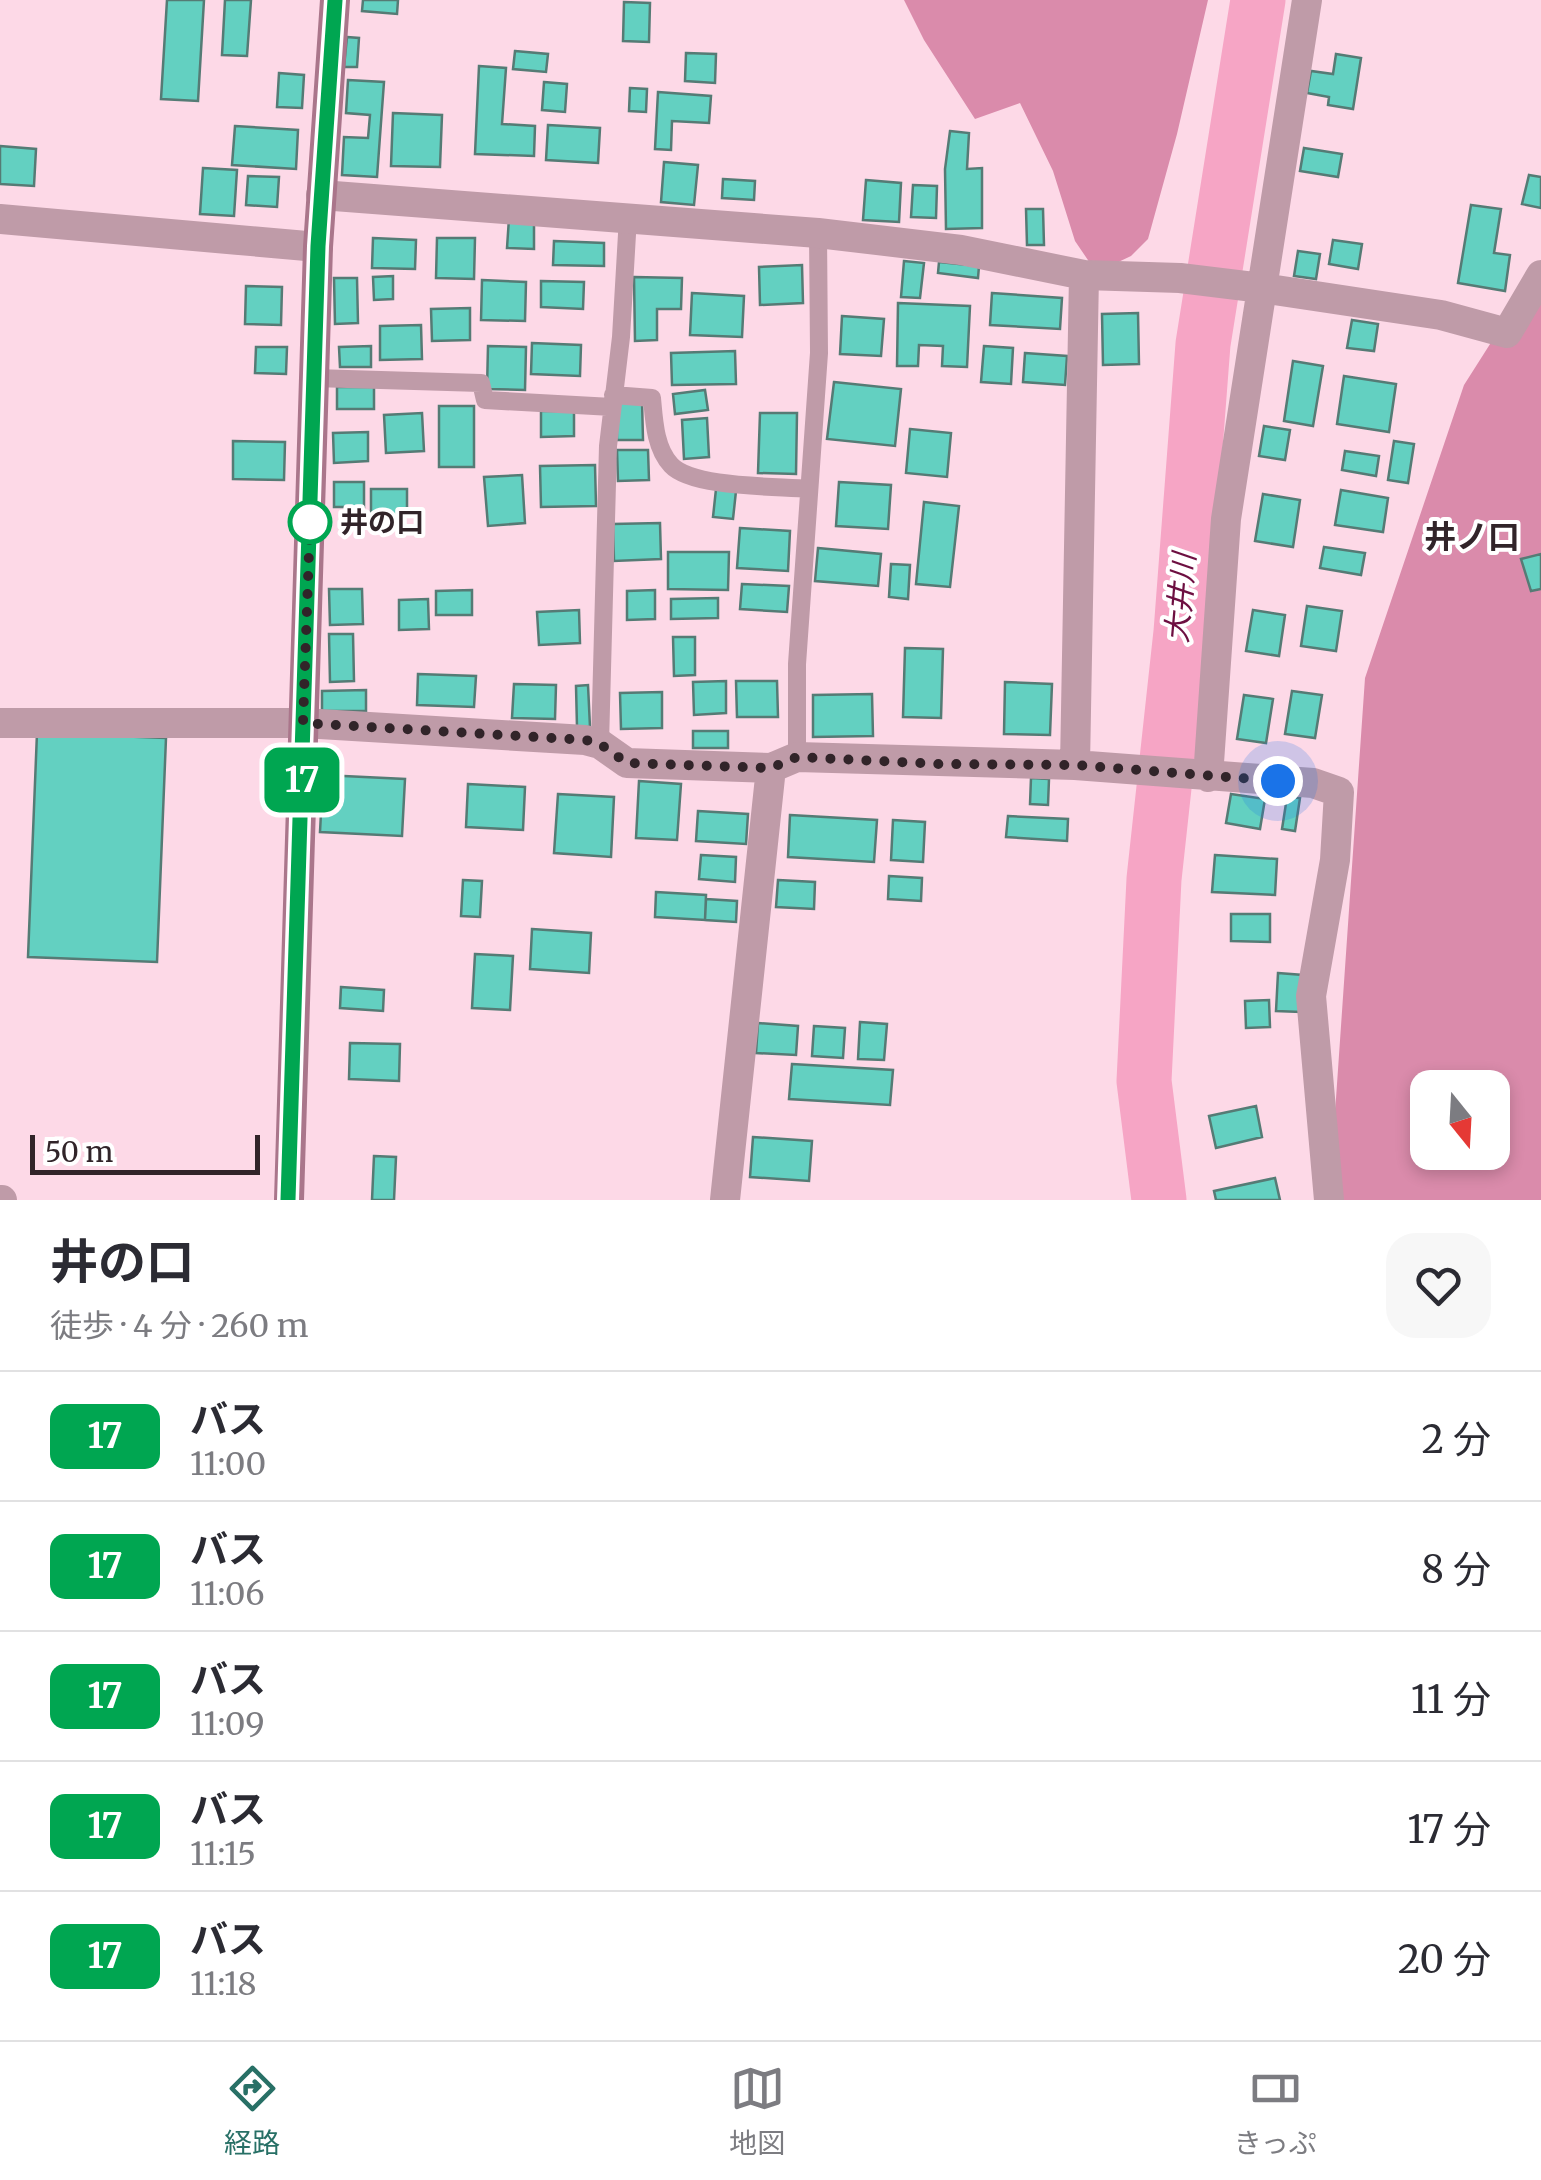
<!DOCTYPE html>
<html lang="ja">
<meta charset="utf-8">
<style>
:root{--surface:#fff;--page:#f7f7f7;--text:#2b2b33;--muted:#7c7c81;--line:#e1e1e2;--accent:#287066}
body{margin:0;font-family:Merriweather,"Noto Sans JP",serif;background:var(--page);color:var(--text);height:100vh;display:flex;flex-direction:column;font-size:38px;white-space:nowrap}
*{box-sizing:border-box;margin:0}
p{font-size:32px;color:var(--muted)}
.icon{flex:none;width:55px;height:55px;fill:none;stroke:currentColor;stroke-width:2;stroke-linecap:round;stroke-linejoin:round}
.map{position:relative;height:1200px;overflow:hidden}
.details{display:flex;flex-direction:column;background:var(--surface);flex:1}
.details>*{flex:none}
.badge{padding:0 20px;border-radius:15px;font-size:35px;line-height:65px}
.needle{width:65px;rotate:162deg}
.buttons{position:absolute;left:1410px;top:1070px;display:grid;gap:20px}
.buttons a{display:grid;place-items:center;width:100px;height:100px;border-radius:20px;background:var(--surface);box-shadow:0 5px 15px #0003;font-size:50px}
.scale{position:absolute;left:30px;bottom:25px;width:230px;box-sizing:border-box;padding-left:10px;border:5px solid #312429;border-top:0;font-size:28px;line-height:35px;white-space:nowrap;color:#312429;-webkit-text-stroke:8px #fff;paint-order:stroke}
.you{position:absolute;width:50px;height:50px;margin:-25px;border:8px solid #fff;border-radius:50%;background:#1a73e8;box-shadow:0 0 0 15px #1a73e833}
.map>.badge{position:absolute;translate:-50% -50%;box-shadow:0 0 0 5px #fff}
.round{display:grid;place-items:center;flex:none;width:105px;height:105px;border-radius:30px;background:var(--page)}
.overview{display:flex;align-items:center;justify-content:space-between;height:170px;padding:0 50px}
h1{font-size:48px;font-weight:700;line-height:75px}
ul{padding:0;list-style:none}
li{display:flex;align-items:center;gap:30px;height:130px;padding:0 50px;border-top:2px solid var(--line)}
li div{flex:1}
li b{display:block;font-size:38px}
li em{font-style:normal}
li .badge{min-width:110px;font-weight:700;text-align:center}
.tabs{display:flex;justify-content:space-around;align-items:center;height:140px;border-top:2px solid var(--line);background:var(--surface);font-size:28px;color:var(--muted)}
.tabs a{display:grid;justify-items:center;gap:5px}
.tabs .active{color:var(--accent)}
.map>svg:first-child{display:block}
.forest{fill:#da8bab;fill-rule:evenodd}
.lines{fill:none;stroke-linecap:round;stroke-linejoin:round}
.river{stroke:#f6a5c5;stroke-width:55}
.building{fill:#63d0c1;stroke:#557b75;stroke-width:2.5}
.lane{stroke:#bf9ba8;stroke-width:18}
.street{stroke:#bf9ba8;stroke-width:30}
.secondary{stroke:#aa768b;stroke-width:30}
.line-casing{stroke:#fff;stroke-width:22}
.line{stroke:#00a651;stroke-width:15}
.walk{stroke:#312429;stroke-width:10;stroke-dasharray:0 18}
.stop-dot{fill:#fff;stroke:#00a651;stroke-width:5}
.labels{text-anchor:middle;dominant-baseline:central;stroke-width:8;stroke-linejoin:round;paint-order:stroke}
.stop-label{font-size:28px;font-weight:bold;fill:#312429;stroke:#fff;text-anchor:start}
.water-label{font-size:30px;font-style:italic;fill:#6d0f41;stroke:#fff}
.quarter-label{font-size:32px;font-weight:bold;fill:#312429;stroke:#fff}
</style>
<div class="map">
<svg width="1541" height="1200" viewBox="0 0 1541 1200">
<rect width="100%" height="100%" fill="#fdd9e7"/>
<path class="forest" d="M 904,0 L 1208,0 L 1177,134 L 1148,239 L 1131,256 L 1112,265 L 1092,266 L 1075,241 L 1053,171 L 1020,103 L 975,119 L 924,40 Z
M 1541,264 L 1541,1200 L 1329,1200 L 1365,678 L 1464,385 ZM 1428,1088 L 1492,1088 L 1492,1152 L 1428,1152 Z"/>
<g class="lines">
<path class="river" d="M 1159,1200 L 1144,1081 L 1154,879 L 1181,632 L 1203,344 L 1258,0"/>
</g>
<path class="building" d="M 167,0 L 204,0 L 198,101 L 161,99 Z
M 225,0 L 251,0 L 247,56 L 222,55 Z
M 363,0 L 398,0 L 397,14 L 362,11 Z
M 624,2 L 650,3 L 649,42 L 623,41 Z
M 347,37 L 359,38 L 357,67 L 344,67 Z
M 515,51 L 548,54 L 546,72 L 513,69 Z
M 686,53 L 716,54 L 715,83 L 685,81 Z
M 1336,54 L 1361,58 L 1353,109 L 1328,105 L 1329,97 L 1307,93 L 1311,71 L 1333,74 Z
M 479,66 L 506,68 L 502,124 L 535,126 L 534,156 L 475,154 Z
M 279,73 L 304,75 L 302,108 L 277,107 Z
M 348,80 L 384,82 L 377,177 L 342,175 L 344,137 L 368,138 L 370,115 L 346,113 Z
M 544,82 L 567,84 L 565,112 L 542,110 Z
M 630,88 L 647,89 L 646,112 L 629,111 Z
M 658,92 L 711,96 L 709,123 L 672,121 L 671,150 L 655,149 Z
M 393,113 L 442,115 L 440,167 L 391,166 Z
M 548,125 L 600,128 L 598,163 L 546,160 Z
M 235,126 L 298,130 L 296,169 L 232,165 Z
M 950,131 L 969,133 L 967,169 L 982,168 L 982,228 L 946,229 L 945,169 Z
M 0,146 L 36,149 L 34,186 L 0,184 Z
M 1304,148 L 1342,154 L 1338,177 L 1300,171 Z
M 664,162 L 698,165 L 694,205 L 661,202 Z
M 203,168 L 237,170 L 234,216 L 200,214 Z
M 1529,175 L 1541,177 L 1541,208 L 1522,204 Z
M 248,176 L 279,177 L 277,207 L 246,205 Z
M 723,179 L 755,181 L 754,200 L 722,198 Z
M 866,180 L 901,183 L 899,222 L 863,220 Z
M 913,185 L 937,186 L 936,218 L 911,217 Z
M 1471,205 L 1501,209 L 1494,253 L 1510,255 L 1505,291 L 1458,283 Z
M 1026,209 L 1043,209 L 1044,245 L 1027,245 Z
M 509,218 L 534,219 L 534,249 L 507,248 Z
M 373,238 L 416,240 L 415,269 L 372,268 Z
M 437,238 L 475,238 L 474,279 L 436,278 Z
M 1333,240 L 1362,244 L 1358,269 L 1329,264 Z
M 554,241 L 604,243 L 604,266 L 553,265 Z
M 1298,251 L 1320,254 L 1316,279 L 1294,276 Z
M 904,261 L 924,263 L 920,298 L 901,297 Z
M 939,262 L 979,266 L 978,278 L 938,273 Z
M 802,265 L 803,303 L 760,305 L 759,267 Z
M 393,276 L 393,299 L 374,300 L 373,277 Z
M 634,277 L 682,278 L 681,309 L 657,309 L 657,340 L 635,341 Z
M 334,278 L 357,278 L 358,323 L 335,324 Z
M 482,280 L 526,282 L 525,321 L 481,320 Z
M 541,281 L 584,282 L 583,309 L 541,307 Z
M 246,286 L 282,287 L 281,325 L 245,324 Z
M 692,293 L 744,296 L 742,337 L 690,335 Z
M 992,293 L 1062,298 L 1060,329 L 990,325 Z
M 898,303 L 970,306 L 967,367 L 942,366 L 943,346 L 919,345 L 918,366 L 897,366 Z
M 470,308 L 470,340 L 432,341 L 431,309 Z
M 1138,313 L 1139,364 L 1103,365 L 1102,314 Z
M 842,316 L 884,319 L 881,356 L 840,354 Z
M 1352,320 L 1378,324 L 1374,351 L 1347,348 Z
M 421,325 L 422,359 L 380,360 L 380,326 Z
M 532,343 L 581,345 L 580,376 L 531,374 Z
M 371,346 L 371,367 L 340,367 L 339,347 Z
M 488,346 L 526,347 L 525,390 L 487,389 Z
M 984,346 L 1013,348 L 1011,384 L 981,382 Z
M 256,347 L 287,347 L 286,374 L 255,373 Z
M 735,351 L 736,384 L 672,385 L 671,353 Z
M 1025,353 L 1067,356 L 1065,385 L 1023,382 Z
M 1293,361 L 1323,366 L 1313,426 L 1284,421 Z
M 1344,376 L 1396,384 L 1389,432 L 1337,424 Z
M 834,382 L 901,389 L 895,446 L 827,439 Z
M 337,387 L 374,387 L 374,409 L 337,409 Z
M 705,390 L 708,410 L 675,414 L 673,394 Z
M 616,401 L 642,401 L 643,440 L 617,440 Z
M 439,406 L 474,406 L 474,467 L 439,467 Z
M 541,411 L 574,411 L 574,436 L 541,437 Z
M 422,413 L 424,451 L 386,453 L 384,415 Z
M 760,413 L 797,413 L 796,474 L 758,473 Z
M 707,418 L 709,457 L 684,459 L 682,420 Z
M 1264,426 L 1290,430 L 1285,460 L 1259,456 Z
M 910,429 L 951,433 L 947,477 L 906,473 Z
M 368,432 L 368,461 L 334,463 L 333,433 Z
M 233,441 L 285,442 L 284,480 L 233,479 Z
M 1394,441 L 1414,444 L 1408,483 L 1388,480 Z
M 617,450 L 648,450 L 649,480 L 618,481 Z
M 1345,451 L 1379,456 L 1376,476 L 1342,470 Z
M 595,465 L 596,506 L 541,507 L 540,466 Z
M 522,475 L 525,523 L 488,526 L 484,477 Z
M 334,482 L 364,482 L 364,507 L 334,507 Z
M 839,482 L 891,485 L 888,529 L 836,526 Z
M 371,489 L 407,489 L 407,516 L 371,516 Z
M 716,489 L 736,491 L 733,519 L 713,517 Z
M 1341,490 L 1388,498 L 1383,532 L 1335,525 Z
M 1263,494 L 1300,500 L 1293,547 L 1255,541 Z
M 924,502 L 959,506 L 950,587 L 916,584 Z
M 660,523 L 661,559 L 614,561 L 613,524 Z
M 740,528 L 790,531 L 788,571 L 737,568 Z
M 1324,547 L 1365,553 L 1361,575 L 1320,568 Z
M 818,548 L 881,554 L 878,586 L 815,581 Z
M 668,552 L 729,552 L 728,590 L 668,589 Z
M 1541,554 L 1541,589 L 1531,591 L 1521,559 Z
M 891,564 L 910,565 L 908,599 L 889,597 Z
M 742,584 L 789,586 L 787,612 L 740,609 Z
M 329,589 L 362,589 L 363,624 L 330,625 Z
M 472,590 L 472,615 L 436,615 L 436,591 Z
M 655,590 L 655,619 L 627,620 L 627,591 Z
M 718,598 L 718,618 L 671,619 L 671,599 Z
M 428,599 L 429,629 L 399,630 L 399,600 Z
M 1307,606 L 1342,611 L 1336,651 L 1301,646 Z
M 579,610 L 580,643 L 539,645 L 537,612 Z
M 1253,610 L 1285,615 L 1279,656 L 1246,651 Z
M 329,634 L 353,634 L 354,681 L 330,682 Z
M 673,637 L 695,637 L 695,675 L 674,676 Z
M 905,648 L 943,649 L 941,718 L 903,717 Z
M 418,674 L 476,676 L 474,707 L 417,705 Z
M 726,681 L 726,713 L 694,715 L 693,682 Z
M 736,681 L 777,681 L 778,717 L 737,717 Z
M 1005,682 L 1052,684 L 1050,735 L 1004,734 Z
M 514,684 L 556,685 L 555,719 L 512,718 Z
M 588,685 L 590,727 L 577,727 L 576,686 Z
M 366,690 L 366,711 L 322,711 L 322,691 Z
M 1292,691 L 1322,695 L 1315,738 L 1285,734 Z
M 662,692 L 662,728 L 621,729 L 620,693 Z
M 872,694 L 873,736 L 813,737 L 813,695 Z
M 1244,695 L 1273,699 L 1266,743 L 1237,739 Z
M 693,731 L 728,731 L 728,748 L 693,748 Z
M 37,733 L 166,738 L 157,962 L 28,957 Z
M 323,775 L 405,779 L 402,836 L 320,832 Z
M 1031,778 L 1049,779 L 1048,805 L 1030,804 Z
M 639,781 L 681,784 L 677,840 L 636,838 Z
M 468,784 L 525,787 L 523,830 L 466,827 Z
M 558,794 L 614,797 L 611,857 L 554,853 Z
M 1231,794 L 1265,799 L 1260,829 L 1226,823 Z
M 1287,797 L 1300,798 L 1295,831 L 1282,829 Z
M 698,811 L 748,814 L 746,844 L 696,841 Z
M 790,815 L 877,820 L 874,862 L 788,857 Z
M 1008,816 L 1068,819 L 1067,841 L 1006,837 Z
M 893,820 L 925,822 L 923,862 L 891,860 Z
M 701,855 L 736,857 L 735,882 L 699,879 Z
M 1215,855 L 1277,859 L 1275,895 L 1212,892 Z
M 889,876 L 922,878 L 921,901 L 888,899 Z
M 463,880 L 482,881 L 480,917 L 461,916 Z
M 778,880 L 815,882 L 814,909 L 776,907 Z
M 656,892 L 706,895 L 705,920 L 655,917 Z
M 706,899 L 737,901 L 736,922 L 705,920 Z
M 1231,914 L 1270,914 L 1270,942 L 1231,941 Z
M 532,929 L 591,933 L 589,973 L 530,969 Z
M 475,954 L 513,956 L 510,1010 L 472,1008 Z
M 1278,973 L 1303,975 L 1301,1012 L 1276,1011 Z
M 341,987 L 384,990 L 383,1011 L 340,1008 Z
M 1269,1000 L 1270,1027 L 1246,1028 L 1245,1001 Z
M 860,1022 L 887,1024 L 884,1060 L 858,1059 Z
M 758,1023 L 798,1026 L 796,1055 L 756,1053 Z
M 814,1026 L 845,1028 L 843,1058 L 812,1056 Z
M 350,1043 L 400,1044 L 399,1081 L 349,1079 Z
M 792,1064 L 893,1070 L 890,1105 L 789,1099 Z
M 1256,1106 L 1262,1137 L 1216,1148 L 1209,1116 Z
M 753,1137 L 812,1141 L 809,1181 L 750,1177 Z
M 374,1156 L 396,1157 L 394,1200 L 372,1200 Z
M 1275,1178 L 1280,1200 L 1216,1200 L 1214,1191 Z"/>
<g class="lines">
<path class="lane" d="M 314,378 L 481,383 L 485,400 L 612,407
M 613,395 L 652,398 C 654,420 655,448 671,465 C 692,488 776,486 809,489
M 600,744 L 608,446 L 621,337 L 628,217
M 797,757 L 797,664 L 819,353 L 818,233"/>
<path class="street" d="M 321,195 L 818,233 L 961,250 L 1084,275 L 1180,278 L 1262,288 L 1441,315 L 1507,333 L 1541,275
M 0,219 L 318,247
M 0,723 L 303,723 L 585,740 L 600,744 L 627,763 L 771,768 L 797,757 L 1075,765 L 1313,783 L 1339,792 L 1335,860 L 1311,996 L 1329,1200
M 1075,765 L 1084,275
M 1208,777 L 1226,519 L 1307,0
M 0,1200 L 2,1200
M 725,1200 L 771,768"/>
<path class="secondary" d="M 289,1200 L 318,247 L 335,0"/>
</g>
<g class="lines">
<g class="line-casing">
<path id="line" d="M 288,1200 L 318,246 L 335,0"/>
</g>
<use href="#line" class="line"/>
<path class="walk" d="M 310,522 L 303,723 L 586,740 L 600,744 L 627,763 L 771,768 L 797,757 L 940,764 L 1075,765 L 1278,781"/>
</g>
<circle class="stop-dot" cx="310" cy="522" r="20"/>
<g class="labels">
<g class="stop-label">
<text x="340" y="522">井の口</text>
</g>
<g class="water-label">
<text transform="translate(1180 598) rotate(-85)">大井川</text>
</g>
<g class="quarter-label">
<text x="1472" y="537">井ノ口</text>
</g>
</g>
</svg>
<div class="buttons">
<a><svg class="needle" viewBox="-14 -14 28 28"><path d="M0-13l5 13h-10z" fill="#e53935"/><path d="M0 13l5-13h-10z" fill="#7c7c81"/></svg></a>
</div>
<div class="scale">50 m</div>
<div class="you" style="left:1278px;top:781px"></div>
<b class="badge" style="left:302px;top:780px;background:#00a651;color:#fff">17</b>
</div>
<section class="details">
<div class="overview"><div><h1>井の口</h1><p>徒歩 · 4 分 · 260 m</p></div><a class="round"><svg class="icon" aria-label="heart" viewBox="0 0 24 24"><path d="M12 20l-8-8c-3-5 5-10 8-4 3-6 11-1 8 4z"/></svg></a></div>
<ul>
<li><span class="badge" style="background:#00a651;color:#fff">17</span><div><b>バス</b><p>11:00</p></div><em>2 分</em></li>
<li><span class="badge" style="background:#00a651;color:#fff">17</span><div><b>バス</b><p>11:06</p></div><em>8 分</em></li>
<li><span class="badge" style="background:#00a651;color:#fff">17</span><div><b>バス</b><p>11:09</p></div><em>11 分</em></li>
<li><span class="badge" style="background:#00a651;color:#fff">17</span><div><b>バス</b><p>11:15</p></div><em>17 分</em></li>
<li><span class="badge" style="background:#00a651;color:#fff">17</span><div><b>バス</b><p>11:18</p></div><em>20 分</em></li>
</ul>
</section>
<nav class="tabs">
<a class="active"><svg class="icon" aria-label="directions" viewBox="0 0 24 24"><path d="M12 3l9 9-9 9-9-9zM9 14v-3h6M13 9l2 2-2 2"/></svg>経路</a>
<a><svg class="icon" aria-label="map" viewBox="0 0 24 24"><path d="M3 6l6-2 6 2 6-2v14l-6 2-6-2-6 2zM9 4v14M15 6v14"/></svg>地図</a>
<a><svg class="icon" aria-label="tickets" viewBox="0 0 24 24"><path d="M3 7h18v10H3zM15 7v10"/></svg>きっぷ</a>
</nav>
